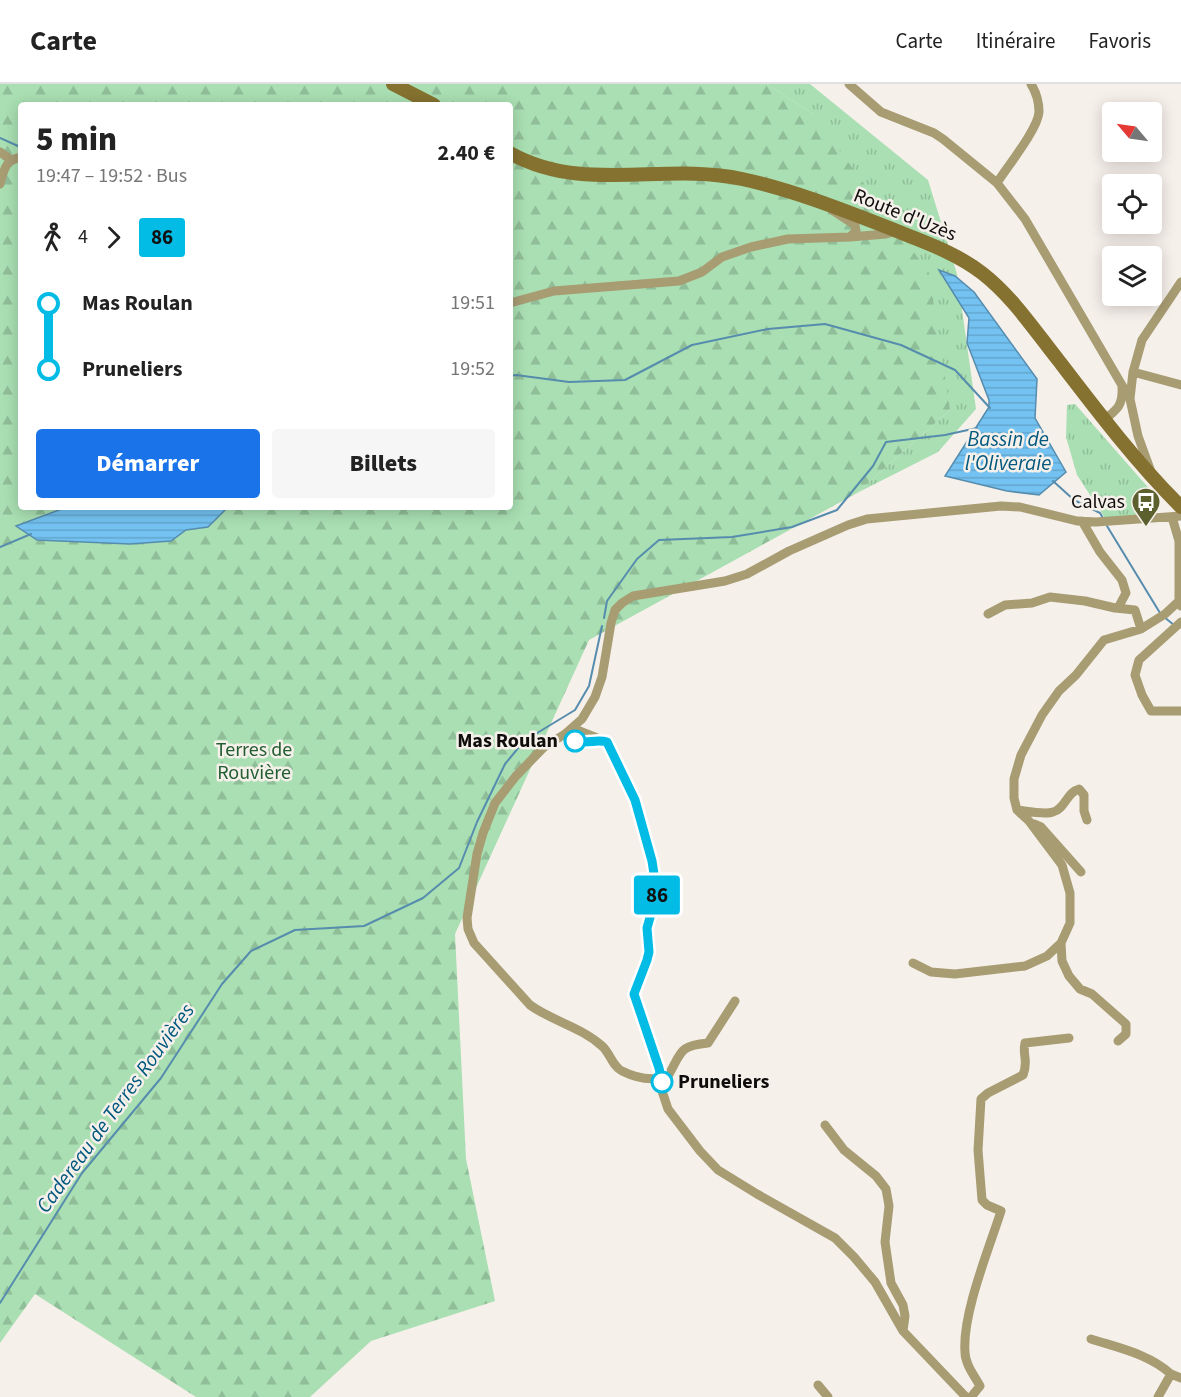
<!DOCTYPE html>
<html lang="fr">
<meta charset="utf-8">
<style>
:root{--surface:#fff;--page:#f6f6f6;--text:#222;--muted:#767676;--line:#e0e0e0;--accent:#1a73e8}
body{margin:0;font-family:"Source Sans 3",sans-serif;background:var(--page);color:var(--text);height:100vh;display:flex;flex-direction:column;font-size:22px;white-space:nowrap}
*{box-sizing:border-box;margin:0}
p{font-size:20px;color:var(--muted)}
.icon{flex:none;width:33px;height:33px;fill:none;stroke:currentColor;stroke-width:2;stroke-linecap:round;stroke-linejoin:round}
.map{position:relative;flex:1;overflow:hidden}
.sheet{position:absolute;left:18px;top:18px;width:495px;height:408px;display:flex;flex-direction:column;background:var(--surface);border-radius:6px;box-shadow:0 3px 15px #0003}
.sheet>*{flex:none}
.badge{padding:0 12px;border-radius:4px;font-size:21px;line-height:39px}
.needle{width:39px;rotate:299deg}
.tools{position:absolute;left:1102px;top:18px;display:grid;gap:12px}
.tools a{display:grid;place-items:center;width:60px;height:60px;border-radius:6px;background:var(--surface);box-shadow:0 3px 15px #0003;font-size:30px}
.map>.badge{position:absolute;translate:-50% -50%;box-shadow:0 0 0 3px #fff}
.legs{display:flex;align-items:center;gap:9px;height:66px;padding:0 18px;font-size:20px}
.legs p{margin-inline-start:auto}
.summary{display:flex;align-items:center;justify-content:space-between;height:102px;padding:0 18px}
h1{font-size:33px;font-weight:800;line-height:45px}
.cta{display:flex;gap:12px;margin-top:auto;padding:12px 18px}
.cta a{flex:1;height:69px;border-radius:6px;background:var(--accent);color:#fff;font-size:24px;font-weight:800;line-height:69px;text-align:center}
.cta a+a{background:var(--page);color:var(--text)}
ul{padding:0 18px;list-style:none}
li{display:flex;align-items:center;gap:21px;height:66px;font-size:22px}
li i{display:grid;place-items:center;width:9px;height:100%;margin:0 8px;background:currentColor}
li i::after{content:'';width:15px;height:15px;margin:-8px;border:4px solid;border-radius:50%;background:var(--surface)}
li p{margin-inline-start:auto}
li:first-child i{background:linear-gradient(#0000 50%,currentColor 0)}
li:last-child i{background:linear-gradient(currentColor 50%,#0000 0)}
header{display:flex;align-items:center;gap:36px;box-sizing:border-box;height:84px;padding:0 30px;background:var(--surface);border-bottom:2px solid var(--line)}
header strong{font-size:28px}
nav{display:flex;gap:33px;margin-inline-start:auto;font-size:21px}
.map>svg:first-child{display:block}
.grass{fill:url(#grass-tufts)}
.forest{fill:url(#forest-firs);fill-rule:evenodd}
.water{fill:url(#water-rules);stroke:#568cad;stroke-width:1.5}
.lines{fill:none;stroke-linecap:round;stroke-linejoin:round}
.stream{stroke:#568cad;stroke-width:2}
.street{stroke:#a89c73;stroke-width:9}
.secondary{stroke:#857230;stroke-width:14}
.line-1-casing{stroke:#fff;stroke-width:14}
.line-1{stroke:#02bce5;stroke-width:9}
.stop-1-dot{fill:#fff;stroke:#02bce5;stroke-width:3}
.labels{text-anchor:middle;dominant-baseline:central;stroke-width:5;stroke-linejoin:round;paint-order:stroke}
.street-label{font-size:20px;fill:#0f0d0c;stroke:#f6f0eb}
.poi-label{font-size:20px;fill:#0f0d0c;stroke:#f6f0eb;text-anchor:end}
.stop-label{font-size:20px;font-weight:bold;fill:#0f0d0c;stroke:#f6f0eb;text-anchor:end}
.park-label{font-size:20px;fill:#225e32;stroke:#f6f0eb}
.water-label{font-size:21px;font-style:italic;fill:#00587f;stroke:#f6f0eb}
</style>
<header>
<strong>Carte</strong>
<nav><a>Carte</a><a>Itinéraire</a><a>Favoris</a></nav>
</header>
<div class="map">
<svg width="1181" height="1313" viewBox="0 0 1181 1313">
<defs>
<pattern id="grass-tufts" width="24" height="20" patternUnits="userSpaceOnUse" patternTransform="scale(1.5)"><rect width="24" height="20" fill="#a9dfb2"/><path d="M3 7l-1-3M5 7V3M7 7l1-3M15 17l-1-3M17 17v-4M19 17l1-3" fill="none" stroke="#90be98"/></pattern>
<pattern id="forest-firs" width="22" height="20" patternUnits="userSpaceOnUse" patternTransform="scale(1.5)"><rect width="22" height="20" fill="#a9dfb2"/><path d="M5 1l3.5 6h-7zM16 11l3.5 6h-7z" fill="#90be98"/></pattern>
<pattern id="water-rules" width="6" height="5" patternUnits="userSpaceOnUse" patternTransform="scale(1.5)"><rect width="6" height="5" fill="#74c2f2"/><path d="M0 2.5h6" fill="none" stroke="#63a6ce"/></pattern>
</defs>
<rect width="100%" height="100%" fill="#f6f0eb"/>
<path class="grass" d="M 767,0 L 810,0 L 928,96 L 957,190 L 976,325 L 938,368 L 857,409 L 950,326 L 813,30 Z
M 1075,320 L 1153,409 L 1135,433 L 1105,434 L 1077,391 L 1066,353 L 1067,321 Z"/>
<path class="forest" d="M 0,0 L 767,0 L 813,30 L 929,189 L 950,326 L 857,409 L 589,556 L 455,850 L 466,1075 L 495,1217 L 371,1257 L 310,1313 L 196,1313 L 35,1210 L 0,1259 ZM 21,21 L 510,21 L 510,423 L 21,423 Z"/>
<path class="water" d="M 939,186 L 955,192 L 974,208 L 1037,295 L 1035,334 L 1066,388 L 1039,411 L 1007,407 L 945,392 L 989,323 L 989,316 L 967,259 L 969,234 Z
M 67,423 L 228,423 L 208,443 L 186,446 L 171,457 L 130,460 L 37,456 L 16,442 Z"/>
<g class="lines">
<path class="stream" d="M 0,54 L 18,62 L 21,65
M 510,292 L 516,291 L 569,298 L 625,296 L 692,261 L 768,245 L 825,240 L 901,261 L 955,286 L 990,324
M 1053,397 L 1074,416 L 1100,429 L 1103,434
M 1107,442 L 1160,529
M 0,463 L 31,450
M 1164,533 L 1174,541
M 604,534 L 607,517 L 637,475 L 659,456 L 732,453 L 792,443 L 837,426 L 873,382 L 886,358 L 945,351 L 977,344
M 0,1219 L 82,1089 L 161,994 L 222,900 L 251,867 L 295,846 L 364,842 L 423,814 L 459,784 L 477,738 L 505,680 L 524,657 L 575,626 L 589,602 L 602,542"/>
<path class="street" d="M 849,0 L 881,28 L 934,49 L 943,55 L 997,99 L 1025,135 L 1130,315 L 1138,352 L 1150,385
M 0,68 L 11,76
M 997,99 C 1007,83 1038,45 1039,28 C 1039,18 1036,8 1031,0
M 0,100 C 4,86 5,76 21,73
M 832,126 L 855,141 L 856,147 L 850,153
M 510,219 L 554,207 L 679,197 L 702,188 L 722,173 L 751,163 L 788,155 L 850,153 L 886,150 L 897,147
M 1133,288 L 1181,301
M 1130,315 L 1133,288 L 1142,256 L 1181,198
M 1104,336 C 1118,325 1123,321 1122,303
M 1172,433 L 1179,457 L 1179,517 L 1181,522
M 1082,437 L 1100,468 L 1122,496 L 1126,509 L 1118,524
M 988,530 L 1005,521 L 1032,519 L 1050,513 L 1085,517 L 1115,524 L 1135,526 L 1141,545
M 1181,538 L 1139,576 L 1135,591 L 1142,611 L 1151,627 L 1181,627
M 572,644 L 607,658 L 635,716 L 652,777 L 657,809 L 647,844 L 649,868 L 634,910 L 659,984 L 662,1007 L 668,1025 L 700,1067 L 718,1086 L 757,1110 L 835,1154 L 854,1173 L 875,1198 L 903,1247 L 966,1313
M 565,650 C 579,660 587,659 603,656
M 1017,726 C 1026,727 1045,731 1053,728 C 1065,725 1067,708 1079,705 L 1084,711 L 1084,727 L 1087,736
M 1034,740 L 1041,743 L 1081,788
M 1061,859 L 1062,877 L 1069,892 L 1080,905 L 1092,910 L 1126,940 L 1126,950 L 1118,957
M 913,879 L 931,888 L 955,890 L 1025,882 L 1047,872 L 1061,859 L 1070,839 L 1070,809 L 1062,781 L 1029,737 L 1017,726 L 1014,714 L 1014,695 L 1021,671 L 1042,631 L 1059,607 L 1076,591 L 1104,556 L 1141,545 L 1165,530 L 1179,517
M 735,917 L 708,959 C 678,962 682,968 668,992 C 653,997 636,994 622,987 C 613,983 610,969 602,962 C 581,943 552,937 530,921 L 474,859 L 468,845 L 467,834 L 477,770 L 483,749 L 495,719 L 516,692 L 544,663 L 565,650 L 582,635 L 595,613 L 602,593 L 611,539 L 615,526 L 622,519 L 633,512 L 725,497 L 747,490 L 789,467 L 848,441 L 867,435 L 1001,422 L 1020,423 L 1077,437 L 1096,438 L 1181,432
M 825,1041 L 844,1066 L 876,1092 L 886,1105 L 889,1122 L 885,1158 L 891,1199 L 903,1221 L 905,1232 L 903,1247
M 1091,1255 C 1119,1264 1149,1270 1171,1290
M 818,1301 L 828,1313
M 971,1313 L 980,1302 C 974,1291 965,1280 965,1268 C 962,1230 989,1165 1001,1127 L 987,1121 L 982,1116 L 978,1066 L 981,1015 L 988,1009 L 1023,991 C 1029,976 1022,972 1025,959 L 1069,954
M 1158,1313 L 1171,1290 L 1181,1294"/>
<path class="secondary" d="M 393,0 L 434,21
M 510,69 C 583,110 664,78 742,95 C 793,106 843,126 892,145 C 923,158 955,168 982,189 C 1013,213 1035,247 1059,277 C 1098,328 1136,378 1181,423"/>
</g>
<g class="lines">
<g class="line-1-casing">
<path id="line-1" d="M 575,657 C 587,660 597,655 607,658 L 635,716 L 652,777 L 657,809 L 647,844 L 649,868 L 647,876 L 634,910 L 659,984 L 662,998"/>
</g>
<use href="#line-1" class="line-1"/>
</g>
<defs>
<g id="bus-pin" transform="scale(1.5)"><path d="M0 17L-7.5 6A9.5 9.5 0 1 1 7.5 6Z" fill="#5b602e" stroke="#f6f0eb"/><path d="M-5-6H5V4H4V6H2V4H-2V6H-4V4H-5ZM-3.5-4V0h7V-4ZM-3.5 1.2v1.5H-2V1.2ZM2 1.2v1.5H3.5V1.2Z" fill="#fff"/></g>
</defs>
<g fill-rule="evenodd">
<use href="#bus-pin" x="1146" y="418"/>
</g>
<g class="stop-1-dot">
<circle cx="575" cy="657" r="10"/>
<circle cx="662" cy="998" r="10"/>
</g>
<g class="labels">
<g class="street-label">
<text transform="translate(905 131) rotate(22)">Route d'Uzès</text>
</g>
<g class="poi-label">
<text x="1125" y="418">Calvas</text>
</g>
<g class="stop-label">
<text x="558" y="657">Mas Roulan</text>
<text x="678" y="998" text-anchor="start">Pruneliers</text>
</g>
<g class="park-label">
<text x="254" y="666">Terres de<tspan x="254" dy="23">Rouvière</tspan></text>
</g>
<g class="water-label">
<text x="1008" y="355">Bassin de<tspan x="1008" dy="24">l'Oliveraie</tspan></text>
<text transform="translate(115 1024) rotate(-54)">Cadereau de Terres Rouvières</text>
</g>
</g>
</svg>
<div class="tools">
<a><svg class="needle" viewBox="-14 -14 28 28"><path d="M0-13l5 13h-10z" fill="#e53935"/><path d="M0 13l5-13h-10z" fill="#767676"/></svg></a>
<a><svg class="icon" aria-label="locate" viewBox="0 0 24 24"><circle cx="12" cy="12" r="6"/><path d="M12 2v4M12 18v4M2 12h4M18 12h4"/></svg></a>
<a><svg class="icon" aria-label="layers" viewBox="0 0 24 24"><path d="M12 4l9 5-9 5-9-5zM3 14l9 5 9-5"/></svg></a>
</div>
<b class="badge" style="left:657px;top:811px;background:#02bce5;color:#111">86</b>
<section class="sheet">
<div class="summary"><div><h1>5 min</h1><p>19:47 – 19:52 · Bus</p></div><b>2.40 €</b></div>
<div class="legs"><svg class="icon" aria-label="walk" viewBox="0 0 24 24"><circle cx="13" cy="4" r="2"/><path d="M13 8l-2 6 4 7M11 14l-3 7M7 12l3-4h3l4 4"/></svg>4<svg class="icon" aria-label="forward" viewBox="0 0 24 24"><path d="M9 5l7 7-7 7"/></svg><b class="badge" style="background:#02bce5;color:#111">86</b></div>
<ul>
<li><i style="color:#02bce5"></i><b>Mas Roulan</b><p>19:51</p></li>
<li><i style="color:#02bce5"></i><b>Pruneliers</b><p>19:52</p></li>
</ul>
<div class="cta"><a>Démarrer</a><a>Billets</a></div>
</section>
</div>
